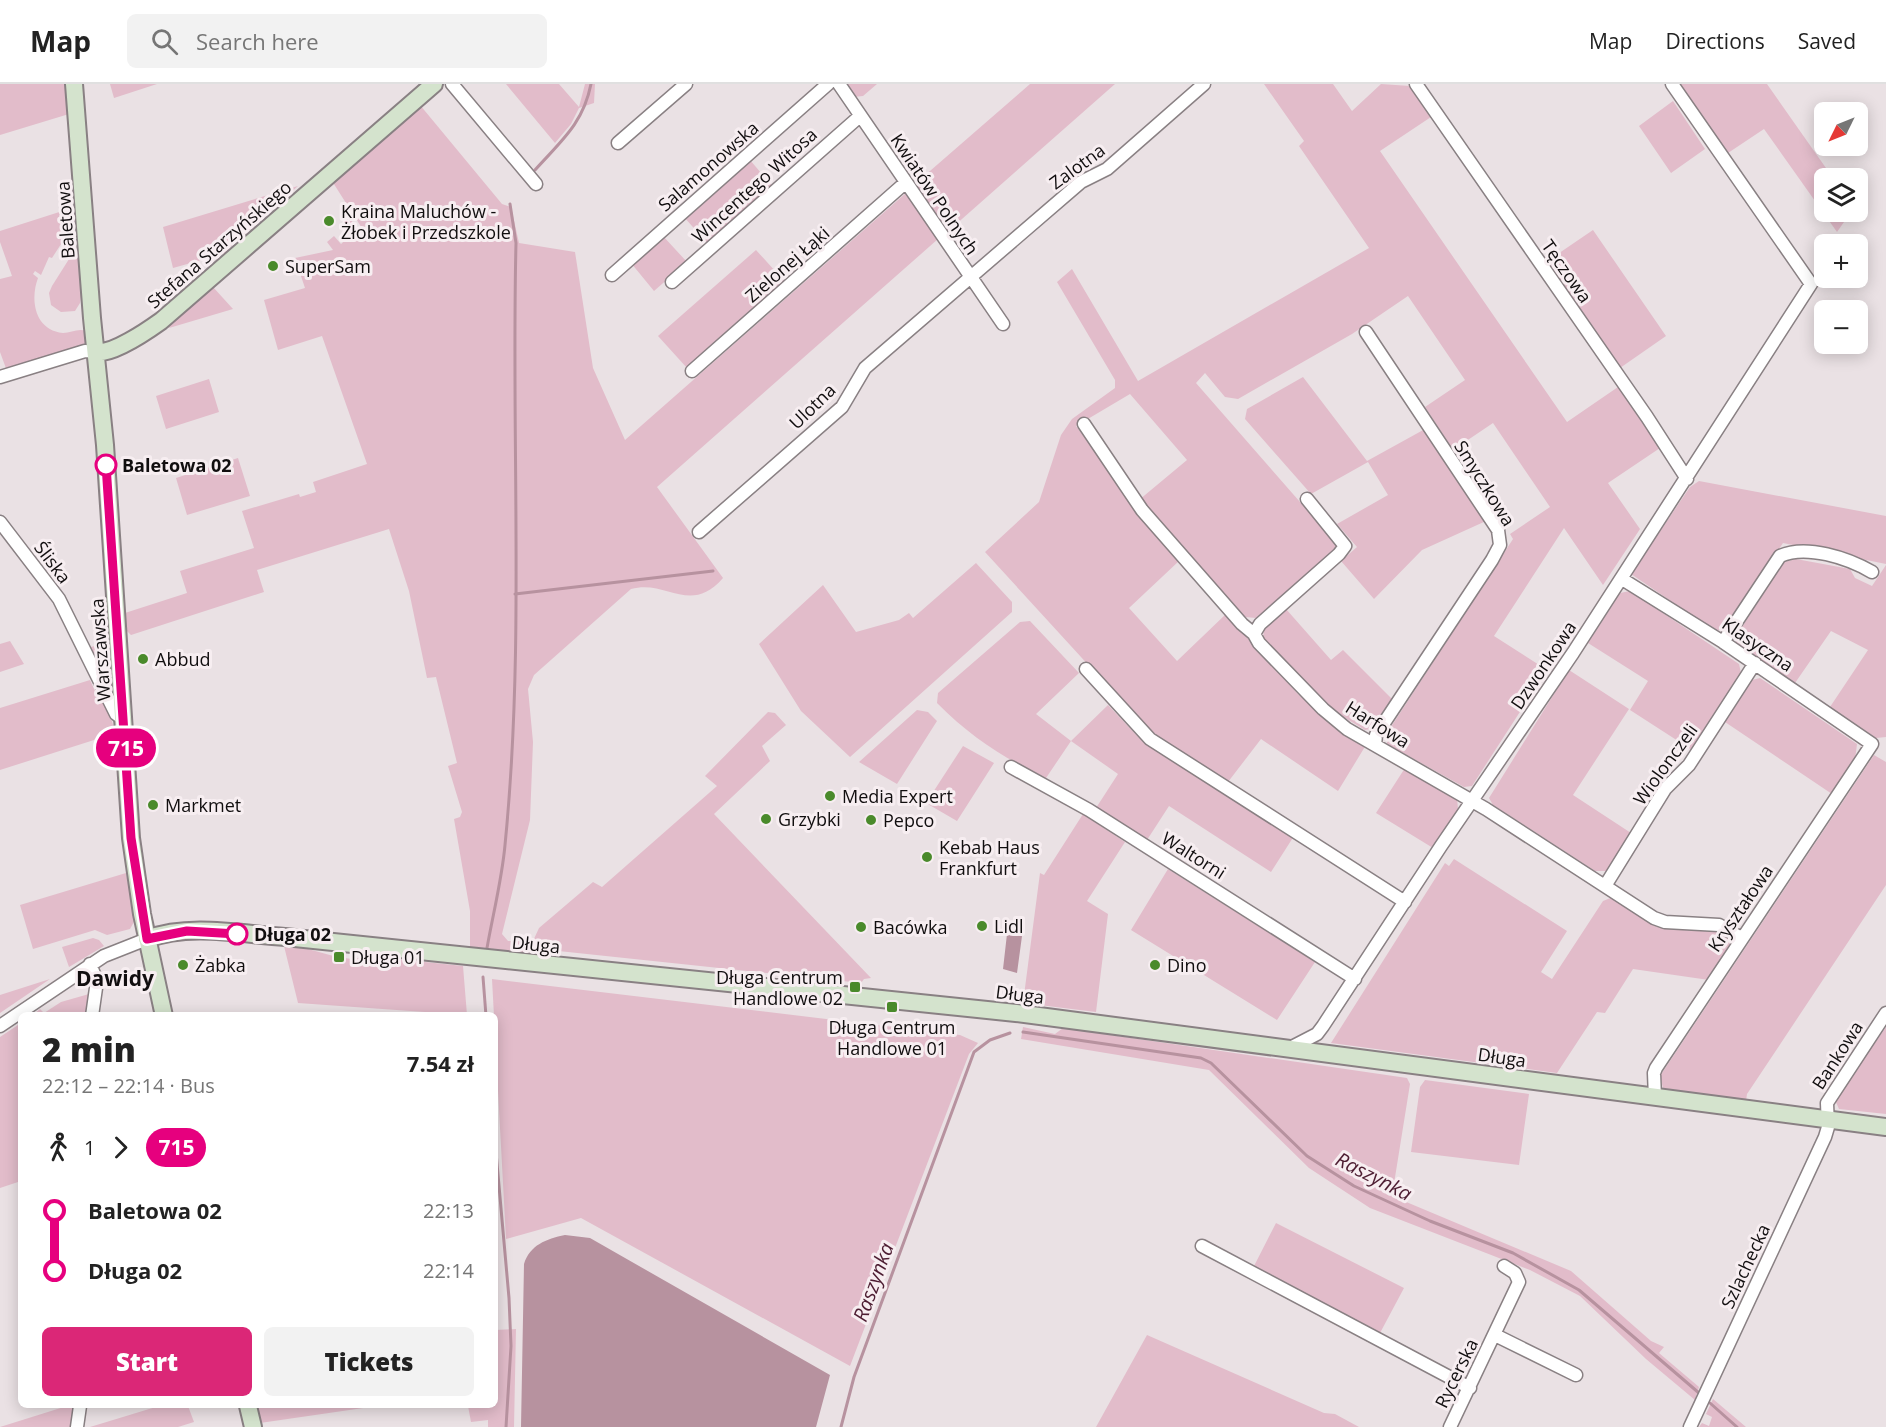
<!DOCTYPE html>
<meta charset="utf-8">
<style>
:root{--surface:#fff;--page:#f2f2f2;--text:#222;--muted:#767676;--line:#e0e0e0;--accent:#db2777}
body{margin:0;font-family:"Open Sans",sans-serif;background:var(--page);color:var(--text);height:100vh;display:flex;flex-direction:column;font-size:22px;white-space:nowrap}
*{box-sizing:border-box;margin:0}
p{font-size:20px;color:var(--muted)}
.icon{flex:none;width:33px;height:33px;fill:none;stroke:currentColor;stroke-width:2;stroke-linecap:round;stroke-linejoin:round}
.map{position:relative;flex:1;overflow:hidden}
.details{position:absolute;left:18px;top:928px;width:480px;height:396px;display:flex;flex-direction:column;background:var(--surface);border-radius:9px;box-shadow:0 3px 15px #0003}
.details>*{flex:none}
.badge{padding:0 12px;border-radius:20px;font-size:21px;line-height:39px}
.needle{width:39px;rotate:227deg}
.controls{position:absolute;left:1814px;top:18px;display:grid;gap:12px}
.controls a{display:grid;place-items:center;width:54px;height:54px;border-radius:9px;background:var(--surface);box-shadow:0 3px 15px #0003;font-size:30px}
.map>.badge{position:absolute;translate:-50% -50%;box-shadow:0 0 0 3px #fff}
.legs{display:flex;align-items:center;gap:9px;height:66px;padding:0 24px;font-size:20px}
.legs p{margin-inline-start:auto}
.summary{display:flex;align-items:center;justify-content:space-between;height:102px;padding:0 24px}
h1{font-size:33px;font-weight:800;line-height:45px}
.cta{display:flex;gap:12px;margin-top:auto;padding:12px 24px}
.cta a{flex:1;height:69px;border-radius:9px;background:var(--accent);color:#fff;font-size:24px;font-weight:800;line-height:69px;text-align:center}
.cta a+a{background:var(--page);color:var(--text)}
ul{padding:0 24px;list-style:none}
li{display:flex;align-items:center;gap:21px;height:60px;font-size:22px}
li i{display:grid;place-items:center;width:9px;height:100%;margin:0 8px;background:currentColor}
li i::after{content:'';width:15px;height:15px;margin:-8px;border:4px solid;border-radius:50%;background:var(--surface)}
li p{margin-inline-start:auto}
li:first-child i{background:linear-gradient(#0000 50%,currentColor 0)}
li:last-child i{background:linear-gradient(currentColor 50%,#0000 0)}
header{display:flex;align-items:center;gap:36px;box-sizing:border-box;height:84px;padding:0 30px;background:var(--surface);border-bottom:2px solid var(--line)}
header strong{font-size:28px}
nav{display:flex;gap:33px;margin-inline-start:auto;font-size:21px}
.search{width:420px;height:54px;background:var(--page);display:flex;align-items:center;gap:15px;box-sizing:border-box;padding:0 21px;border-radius:9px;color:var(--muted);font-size:22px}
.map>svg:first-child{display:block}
.green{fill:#e2bcca}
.water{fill:#b7929f}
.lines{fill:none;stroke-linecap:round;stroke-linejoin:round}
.stream{stroke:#b7929f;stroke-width:3}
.street-casing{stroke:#898083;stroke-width:15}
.secondary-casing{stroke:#898083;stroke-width:20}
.street{stroke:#fff;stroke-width:12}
.secondary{stroke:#d4e3cd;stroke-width:16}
.line-1-casing{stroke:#fff;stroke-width:14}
.line-1{stroke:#e6007e;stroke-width:9}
.poi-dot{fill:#4a8a2b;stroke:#f7eef1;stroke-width:2}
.stop-1-dot{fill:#fff;stroke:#e6007e;stroke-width:3}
.labels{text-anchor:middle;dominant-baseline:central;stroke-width:6;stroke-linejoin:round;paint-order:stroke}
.street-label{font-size:18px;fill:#110e0f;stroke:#f7eef1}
.poi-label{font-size:18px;fill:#110e0f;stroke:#f7eef1;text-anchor:start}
.stop-label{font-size:18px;font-weight:bold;fill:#110e0f;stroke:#f7eef1;text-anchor:start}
.water-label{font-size:20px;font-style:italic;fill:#4d1d32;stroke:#f7eef1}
.quarter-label{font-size:21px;font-weight:bold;fill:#110e0f;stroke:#f7eef1}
</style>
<header>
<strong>Map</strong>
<div class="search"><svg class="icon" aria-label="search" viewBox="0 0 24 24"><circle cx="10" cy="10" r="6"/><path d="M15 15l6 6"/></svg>Search here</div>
<nav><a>Map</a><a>Directions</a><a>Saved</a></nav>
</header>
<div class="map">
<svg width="1886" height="1343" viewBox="0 0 1886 1343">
<rect width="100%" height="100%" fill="#eae1e4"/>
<path class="green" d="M 0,0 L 67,0 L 69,30 L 0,51 Z
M 110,0 L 157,0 L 114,14 Z
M 506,0 L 559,0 L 579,23 L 585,0 L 595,0 L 594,19 L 579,24 L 571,40 L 555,59 Z
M 843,0 L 877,0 L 863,12 L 853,13 Z
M 1030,0 L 1115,0 L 945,150 L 915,100 Z
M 1264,0 L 1333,0 L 1352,27 L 1381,0 L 1410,2 L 1431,33 L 1380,67 L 1567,338 L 1618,303 L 1660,364 L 1608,399 L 1640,445 L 1603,501 L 1564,444 L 1494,552 L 1547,586 L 1472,702 L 1464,703 L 1387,660 L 1387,649 L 1513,455 L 1510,450 L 1550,423 L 1493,339 L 1453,366 L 1425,323 L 1465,296 L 1408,212 L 1352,250 L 1238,315 L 1225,313 L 1205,289 L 1196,299 L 1335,458 L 1336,466 L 1256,534 L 1245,533 L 1139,416 L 1187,376 L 1130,310 L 1076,342 L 1179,477 L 1129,524 L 1177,577 L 1226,530 L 1297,609 L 1330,640 L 1366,661 L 1338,707 L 1261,655 L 1228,698 L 1146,644 L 985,468 L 1039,418 L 1061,351 L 1072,335 L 1115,304 L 1115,296 L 1057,198 L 1072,185 L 1138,297 L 1369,164 L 1299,62 L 1304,57 Z
M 1679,0 L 1767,0 L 1833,94 L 1824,94 L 1824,128 L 1851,128 L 1837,148 L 1764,45 L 1728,69 Z
M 1673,17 L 1705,65 L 1671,89 L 1639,42 Z
M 420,21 L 502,120 L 511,123 L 519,159 L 575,168 L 593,284 L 625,356 L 906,109 L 938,155 L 657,403 L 723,494 C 690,532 667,495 631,505 L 534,591 L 528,605 L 533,658 L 530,736 L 502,850 L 508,857 L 533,857 L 539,844 L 593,798 L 602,803 L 717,702 L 705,692 L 768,628 L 775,629 L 786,641 L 762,662 L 770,677 L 714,730 L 871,894 L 864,895 L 861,899 L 549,866 L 540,874 L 470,863 L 470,827 L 454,735 L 460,733 L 462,728 L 448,682 L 457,679 L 436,593 L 427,594 L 409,507 L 389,445 L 257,486 L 264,508 L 131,551 L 126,546 L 125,529 L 187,509 L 180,487 L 254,464 L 242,427 L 299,410 L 300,413 L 316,408 L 313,398 L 367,380 L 322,252 L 278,266 L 264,216 L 305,204 L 295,174 L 333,166 L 327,158 L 334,152 L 341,160 L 353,149 L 341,134 L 347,128 L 360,152 L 365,149 L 332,97 Z
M 750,76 L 773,103 L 708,160 L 684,133 Z
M 298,102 L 228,165 L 230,168 L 173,184 L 163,143 Z
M 78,122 L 74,140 L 52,174 L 49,173 L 41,191 L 35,187 L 33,190 L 38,194 C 30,215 34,246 63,249 C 71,249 78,244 86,247 L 87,259 L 81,263 L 7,287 L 0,268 L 0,195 L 12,192 L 0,158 L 0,147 Z
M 1593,146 L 1666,252 L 1620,284 L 1546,178 Z
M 663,152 L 687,178 L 654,207 L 631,179 Z
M 76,164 L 79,166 L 82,206 L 80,219 L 75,227 L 61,228 L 51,221 L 49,209 L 52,202 Z
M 756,166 L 785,198 L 687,284 L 658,252 Z
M 213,203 L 233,225 L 169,244 L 172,238 Z
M 1303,293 L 1367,377 L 1425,345 L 1486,437 L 1422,466 L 1374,515 L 1341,477 L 1357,463 L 1337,440 L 1388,411 L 1368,378 L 1311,410 L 1245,335 L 1247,325 Z
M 209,295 L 219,328 L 166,345 L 156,312 Z
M 238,374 L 250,412 L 187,431 L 176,394 Z
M 1699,397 L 1886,432 L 1886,480 L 1783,459 L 1725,545 L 1715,547 L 1631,490 L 1690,403 Z
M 1796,475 L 1850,485 L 1855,494 L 1872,502 L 1886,481 L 1886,653 L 1876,654 L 1830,623 L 1868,566 L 1831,547 L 1795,599 L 1736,561 L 1736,552 L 1784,478 Z
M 976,479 L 1012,518 L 1012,528 L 850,673 L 801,627 L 759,560 L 823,501 L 856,548 L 899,536 L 909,529 L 913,534 Z
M 1630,507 L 1739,580 L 1741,589 L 1692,666 L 1630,626 L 1648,597 L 1588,559 L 1620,509 Z
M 1286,525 L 1331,576 L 1343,566 L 1394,617 L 1377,644 L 1365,646 L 1327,623 L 1263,555 L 1264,545 Z
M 1030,537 L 1079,589 L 1036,630 L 1071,657 L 1108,621 L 1143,658 L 1294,752 L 1271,788 L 1169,722 L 1147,756 L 1096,724 L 1118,690 L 1071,657 L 1046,694 C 1002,673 972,654 937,619 L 938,609 L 1020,538 Z
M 10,557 L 24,580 L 0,588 L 0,560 Z
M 110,558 L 112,575 L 95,578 L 87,564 Z
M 1569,586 L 1629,625 L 1573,711 L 1631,749 L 1608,787 L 1595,787 L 1493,721 L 1489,714 Z
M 1760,594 L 1857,660 L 1855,676 L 1832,710 L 1725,638 L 1752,596 Z
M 90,596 L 95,607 L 101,606 L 116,649 L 0,686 L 0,624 Z
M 917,626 L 928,628 L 937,637 L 897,700 L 859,678 Z
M 963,662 L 994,679 L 957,737 L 926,719 Z
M 1874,671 L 1886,678 L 1886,801 L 1747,1010 L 1746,1017 L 1663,1004 L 1660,992 Z
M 1405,684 L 1457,714 L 1458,725 L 1433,764 L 1376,729 Z
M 1083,730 L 1125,758 L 1087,817 L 1108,830 L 1096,928 L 1023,919 L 1040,789 L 1044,791 Z
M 1454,775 L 1567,847 L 1541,888 L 1552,895 L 1603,817 L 1613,813 L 1657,843 L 1718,845 L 1729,854 L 1730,864 L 1709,896 L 1633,885 L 1605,929 L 1597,928 L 1557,989 L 1331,959 L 1445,779 L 1449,782 Z
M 1168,785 L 1315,878 L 1277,936 L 1131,846 Z
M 126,789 L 135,836 L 130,845 L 107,851 L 95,846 L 33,865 L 20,821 Z
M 93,854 L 99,856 L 104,862 L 69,883 L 62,863 Z
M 284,862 L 308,865 L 337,873 L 352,875 L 368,872 L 463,882 L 467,931 L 298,919 Z
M 50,895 L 0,929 L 0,911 Z
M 492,895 L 960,951 L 978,959 L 969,970 L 850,1282 L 581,1134 L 506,1155 Z
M 89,910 L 86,931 L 32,932 L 40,925 L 44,929 L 61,918 Z
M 21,939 L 21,1097 L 0,1104 L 0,953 Z
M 1023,943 L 1055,950 L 1063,944 L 1407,994 L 1410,1000 L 1392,1112 L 1571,1187 L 1651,1257 L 1664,1263 L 1659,1269 L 1699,1303 L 1695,1316 L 1646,1275 L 1580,1212 L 1530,1186 L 1370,1124 L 1309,1084 L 1209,986 L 1021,955 Z
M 1886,943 L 1886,1030 L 1839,1025 L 1835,1016 Z
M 1425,996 L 1529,1010 L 1519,1081 L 1411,1068 L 1420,1003 Z
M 1276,1139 L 1404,1204 L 1380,1249 L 1253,1184 Z
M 516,1245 L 514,1343 L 488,1343 L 488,1336 L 471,1338 L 468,1322 L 495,1322 L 495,1246 Z
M 1147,1251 L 1324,1329 L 1335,1330 L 1359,1343 L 1096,1343 Z
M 1713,1315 L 1746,1343 L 1699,1343 L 1702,1339 L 1709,1342 L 1712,1333 L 1706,1330 Z
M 67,1322 L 76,1322 L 72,1343 L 0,1343 Z
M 159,1322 L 188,1322 L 194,1338 L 178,1343 L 90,1343 Z
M 256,1322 L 377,1322 L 260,1339 Z"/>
<path class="water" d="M 1007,850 L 1022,852 L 1017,889 L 1003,885 Z
M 565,1151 L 590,1154 L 830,1291 L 816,1343 L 521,1343 L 524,1180 C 530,1161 546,1155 565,1151 Z"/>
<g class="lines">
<path class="stream" d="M 535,86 C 561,57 583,40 591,0
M 515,510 L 713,487
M 487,864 C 493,830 502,795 505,761 C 525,561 511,359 516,159 L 510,120
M 483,893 L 486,932
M 1023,948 L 1201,974 L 1211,979 L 1307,1072 L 1354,1102 L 1430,1137 L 1513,1169 L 1579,1206 L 1699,1309
M 495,1057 L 509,1214 L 511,1262 L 506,1343
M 1710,1319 L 1737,1343
M 841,1343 L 854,1293 L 974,968 L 990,956 L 1010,949"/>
<g class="street-casing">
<path id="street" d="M 452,0 L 536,100
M 839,0 L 1003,240
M 1416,0 L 1647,333 L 1687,395
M 618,59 L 686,0
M 612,191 L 828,0
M 672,198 L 860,32
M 1366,248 L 1498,446 L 1500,461 L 1492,476 L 1376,651 L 1375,661
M 692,287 L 905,99
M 0,293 L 85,267 L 96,268
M 1084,340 L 1142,426 L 1242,540 L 1254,550 L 1259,559 L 1323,625 L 1347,645 L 1486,725 L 1654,834 L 1665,838 L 1719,841 L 1741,854
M 0,438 L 59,515 L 116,630 L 124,636
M 699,448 L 842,323 L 865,284 L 1081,98 L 1107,85 L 1204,0
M 1622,495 L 1723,558 L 1872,660 L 1656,984 L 1654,989 L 1655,1014
M 1254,550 L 1260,540 L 1339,470 L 1345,462 L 1307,415
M 1723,558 L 1780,472 C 1806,460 1848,474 1872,488
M 1086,585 L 1150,655 L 1405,818
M 1011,683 L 1089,726 L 1355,895
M 1605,802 L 1665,705 L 1689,681 L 1755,579
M 90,880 L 97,897 L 92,932
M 0,942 L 104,872 L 147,855
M 1288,965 L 1317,950 L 1323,942 L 1441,762 L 1573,569 L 1811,200 L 1672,0
M 1202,1162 L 1470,1304
M 1495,1251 L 1576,1291
M 77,1343 L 80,1322
M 1450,1343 L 1519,1198 L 1515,1189 L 1504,1182
M 1690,1343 L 1825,1053 L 1828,1043 L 1827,1019 L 1886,929"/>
</g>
<g class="secondary-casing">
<path id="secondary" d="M 74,0 L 92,234 L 105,361 L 131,754 L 142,830 L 164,932
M 96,268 C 112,271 147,247 161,237 L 434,0
M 147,855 C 190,839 240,850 285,853 L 1016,929 L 1886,1043
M 248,1322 L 253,1343"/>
</g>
<use href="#street" class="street"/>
<use href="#secondary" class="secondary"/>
</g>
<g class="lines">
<g class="line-1-casing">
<path id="line-1" d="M 106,381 L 131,754 L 147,855 L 187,847 L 237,850"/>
</g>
<use href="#line-1" class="line-1"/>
</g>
<g class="poi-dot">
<circle cx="329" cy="137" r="6"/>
<circle cx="273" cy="182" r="6"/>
<circle cx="143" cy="575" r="6"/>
<circle cx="830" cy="712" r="6"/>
<circle cx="153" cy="721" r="6"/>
<circle cx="766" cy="735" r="6"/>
<circle cx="871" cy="736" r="6"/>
<circle cx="927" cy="773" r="6"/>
<circle cx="982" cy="842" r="6"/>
<circle cx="861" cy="843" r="6"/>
<rect x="333" y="867" width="12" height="12" rx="3"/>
<circle cx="183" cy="881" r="6"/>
<circle cx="1155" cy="881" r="6"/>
<rect x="849" y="897" width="12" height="12" rx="3"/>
<rect x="886" y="917" width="12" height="12" rx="3"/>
</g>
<g class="stop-1-dot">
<circle cx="106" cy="381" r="10"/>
<circle cx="237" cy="850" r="10"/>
</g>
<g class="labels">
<g class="street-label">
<text transform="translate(708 82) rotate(-41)">Salamonowska</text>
<text transform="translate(1077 82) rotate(-36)">Zalotna</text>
<text transform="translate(754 101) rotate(-42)">Wincentego Witosa</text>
<text transform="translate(935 110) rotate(56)">Kwiatów Polnych</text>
<text transform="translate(65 136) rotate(-94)">Baletowa</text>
<text transform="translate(219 160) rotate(-41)">Stefana Starzyńskiego</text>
<text transform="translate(787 180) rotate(-41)">Zielonej Łąki</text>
<text transform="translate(1567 187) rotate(55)">Tęczowa</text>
<text transform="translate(812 322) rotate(-44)">Ulotna</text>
<text transform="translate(1485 399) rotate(58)">Smyczkowa</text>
<text transform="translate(53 478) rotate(53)">Śliska</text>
<text transform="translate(1758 560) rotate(34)">Klasyczna</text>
<text transform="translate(100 566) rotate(-94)">Warszawska</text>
<text transform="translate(1543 581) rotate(-56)">Dzwonkowa</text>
<text transform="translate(1378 640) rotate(32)">Harfowa</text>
<text transform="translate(1665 680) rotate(-54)">Wiolonczeli</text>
<text transform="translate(1194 771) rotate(32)">Waltorni</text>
<text transform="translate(1740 824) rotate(-56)">Kryształowa</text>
<text transform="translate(536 860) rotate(6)">Długa</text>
<text transform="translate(1020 910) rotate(7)">Długa</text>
<text transform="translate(1837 971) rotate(-57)">Bankowa</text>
<text transform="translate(1502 973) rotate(8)">Długa</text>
<text transform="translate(1745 1182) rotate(-65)">Szlachecka</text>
<text transform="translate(1456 1289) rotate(-64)">Rycerska</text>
</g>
<g class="poi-label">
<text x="341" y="127">Kraina Maluchów -<tspan x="341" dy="21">Żłobek i Przedszkole</tspan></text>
<text x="285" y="182">SuperSam</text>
<text x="155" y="575">Abbud</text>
<text x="842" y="712">Media Expert</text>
<text x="165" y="721">Markmet</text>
<text x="778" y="735">Grzybki</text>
<text x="883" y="736">Pepco</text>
<text x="939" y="763">Kebab Haus<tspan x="939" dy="21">Frankfurt</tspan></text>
<text x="994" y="842">Lidl</text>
<text x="873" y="843">Bacówka</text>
<text x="351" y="873">Długa 01</text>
<text x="195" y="881">Żabka</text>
<text x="1167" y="881">Dino</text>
<text x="843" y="893" text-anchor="end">Długa Centrum<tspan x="843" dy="21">Handlowe 02</tspan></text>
<text x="892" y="943" text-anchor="middle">Długa Centrum<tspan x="892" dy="21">Handlowe 01</tspan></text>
</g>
<g class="stop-label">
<text x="122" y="381">Baletowa 02</text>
<text x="254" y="850">Długa 02</text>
</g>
<g class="water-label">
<text transform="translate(1374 1092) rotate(27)">Raszynka</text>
<text transform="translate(873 1198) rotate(-70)">Raszynka</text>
</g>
<g class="quarter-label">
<text x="115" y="894">Dawidy</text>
</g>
</g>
</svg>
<div class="controls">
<a><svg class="needle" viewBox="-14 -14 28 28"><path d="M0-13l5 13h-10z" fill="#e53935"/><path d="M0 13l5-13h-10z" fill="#767676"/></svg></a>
<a><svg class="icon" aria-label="layers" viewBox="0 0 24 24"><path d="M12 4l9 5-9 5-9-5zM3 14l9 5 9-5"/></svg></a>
<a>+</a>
<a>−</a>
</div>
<b class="badge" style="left:126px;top:664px;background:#e6007e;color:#fff">715</b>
<section class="details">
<div class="summary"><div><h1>2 min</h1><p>22:12 – 22:14 · Bus</p></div><b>7.54 zł</b></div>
<div class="legs"><svg class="icon" aria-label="walk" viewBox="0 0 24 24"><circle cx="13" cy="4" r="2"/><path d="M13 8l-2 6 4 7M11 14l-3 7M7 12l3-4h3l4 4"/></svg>1<svg class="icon" aria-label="forward" viewBox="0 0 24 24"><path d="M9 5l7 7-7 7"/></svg><b class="badge" style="background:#e6007e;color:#fff">715</b></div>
<ul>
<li><i style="color:#e6007e"></i><b>Baletowa 02</b><p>22:13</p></li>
<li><i style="color:#e6007e"></i><b>Długa 02</b><p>22:14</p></li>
</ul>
<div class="cta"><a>Start</a><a>Tickets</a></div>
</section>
</div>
